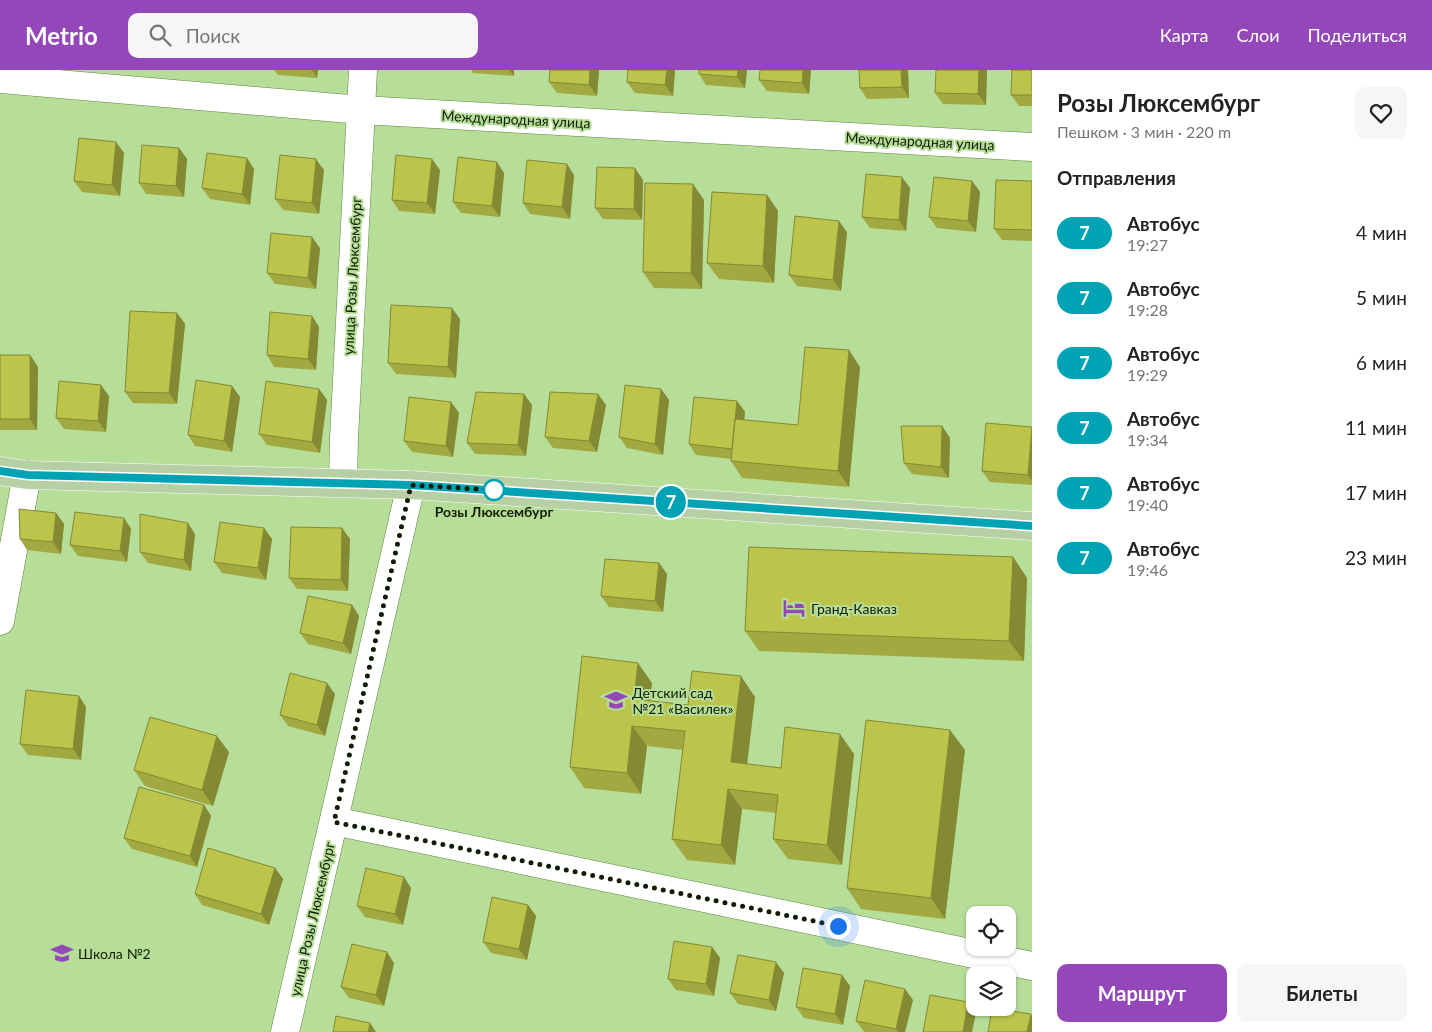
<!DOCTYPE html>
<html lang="ru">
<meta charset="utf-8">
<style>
:root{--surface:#fff;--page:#f6f6f6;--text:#222;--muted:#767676;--accent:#9347b9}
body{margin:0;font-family:Lato,sans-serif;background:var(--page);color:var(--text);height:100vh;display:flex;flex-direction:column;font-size:19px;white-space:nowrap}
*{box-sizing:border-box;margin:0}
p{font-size:16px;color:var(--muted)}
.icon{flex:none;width:28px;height:28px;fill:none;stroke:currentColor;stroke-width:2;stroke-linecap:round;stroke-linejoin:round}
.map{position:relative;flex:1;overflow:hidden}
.panel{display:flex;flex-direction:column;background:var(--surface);width:400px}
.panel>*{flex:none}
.badge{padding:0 10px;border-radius:16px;font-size:18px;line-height:32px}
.tools{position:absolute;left:966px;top:836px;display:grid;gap:10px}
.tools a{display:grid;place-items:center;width:50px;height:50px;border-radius:10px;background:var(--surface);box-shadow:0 1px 4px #0004;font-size:25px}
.you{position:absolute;width:25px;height:25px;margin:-12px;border:4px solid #fff;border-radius:50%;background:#1a73e8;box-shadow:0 0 0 8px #1a73e833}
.map>.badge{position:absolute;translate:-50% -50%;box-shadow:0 0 0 2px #fff}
h2{padding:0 25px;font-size:19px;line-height:45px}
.round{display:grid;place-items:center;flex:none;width:52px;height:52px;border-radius:10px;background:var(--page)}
.headline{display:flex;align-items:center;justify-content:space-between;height:85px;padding:0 25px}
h1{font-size:24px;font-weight:700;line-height:38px}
.button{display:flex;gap:10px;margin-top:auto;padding:10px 25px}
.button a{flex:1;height:58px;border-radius:10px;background:var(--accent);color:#fff;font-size:20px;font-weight:700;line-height:58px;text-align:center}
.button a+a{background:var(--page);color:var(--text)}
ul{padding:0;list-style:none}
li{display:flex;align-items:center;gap:15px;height:65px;padding:0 25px}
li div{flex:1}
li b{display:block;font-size:19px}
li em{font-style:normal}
li .badge{min-width:55px;font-weight:700;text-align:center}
header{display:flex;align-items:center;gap:30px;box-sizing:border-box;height:70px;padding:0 25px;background:var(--accent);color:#fff}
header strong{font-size:24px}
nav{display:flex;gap:28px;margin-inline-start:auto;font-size:18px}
.search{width:350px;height:45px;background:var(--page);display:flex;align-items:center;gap:12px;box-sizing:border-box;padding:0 18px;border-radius:10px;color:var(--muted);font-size:19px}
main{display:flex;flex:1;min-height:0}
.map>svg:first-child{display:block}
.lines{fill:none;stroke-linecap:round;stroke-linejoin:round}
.minor-casing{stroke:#608442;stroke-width:29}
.major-casing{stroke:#fff;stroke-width:29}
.minor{stroke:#fff;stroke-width:28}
.major{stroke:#b7cfa5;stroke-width:28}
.wall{fill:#a2a940}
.shaded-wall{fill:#848934}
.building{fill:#bcc44b;stroke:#848934}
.line-casing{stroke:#fff;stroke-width:11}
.line{stroke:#00a3b4;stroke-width:8}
.walk{stroke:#0f1d03;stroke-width:5;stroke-dasharray:0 9}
.stop-dot{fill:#fff;stroke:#00a3b4;stroke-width:2.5}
.labels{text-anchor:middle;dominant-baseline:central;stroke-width:4;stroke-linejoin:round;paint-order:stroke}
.street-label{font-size:14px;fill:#0f1d03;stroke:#b6de98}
.stop-label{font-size:14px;font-weight:bold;fill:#0f1d03;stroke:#b6de98}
.poi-label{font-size:14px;fill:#0f1d03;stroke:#b6de98;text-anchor:start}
</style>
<header>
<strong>Metrio</strong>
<div class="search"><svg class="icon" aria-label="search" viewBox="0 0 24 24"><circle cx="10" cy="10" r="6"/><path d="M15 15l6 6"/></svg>Поиск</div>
<nav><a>Карта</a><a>Слои</a><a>Поделиться</a></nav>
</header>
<main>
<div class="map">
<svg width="1032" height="962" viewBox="0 0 1032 962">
<rect width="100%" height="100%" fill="#b6de98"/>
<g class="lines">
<g class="minor-casing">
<path id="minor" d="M 0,9 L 361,40 L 1032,77
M 343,413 L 344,368 L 363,0
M 0,551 L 27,405
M 334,751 L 1032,896
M 285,962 L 411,415"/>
</g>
<g class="major-casing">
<path id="major" d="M 0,401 L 27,405 L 411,415 L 1032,456"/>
</g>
<use href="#minor" class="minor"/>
<use href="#major" class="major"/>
</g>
<path class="wall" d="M 274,0 L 318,0 L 317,8 L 278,5 Z
M 471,0 L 514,0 L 514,6 L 473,3 Z
M 550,0 L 599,0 L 597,26 L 557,23 L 549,12 Z
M 675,0 L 673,26 L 635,23 L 627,12 Z
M 747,0 L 745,18 L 706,15 L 699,4 Z
M 811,0 L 809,24 L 767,21 L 759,10 Z
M 859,0 L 908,0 L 909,28 L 867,29 L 860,18 Z
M 987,0 L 986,35 L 943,34 L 935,23 Z
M 1032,0 L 1032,36 L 1019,36 L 1011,25 Z
M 116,72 L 124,83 L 120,126 L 82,122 L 74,111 Z
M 179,78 L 187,89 L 184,127 L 146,124 L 139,113 Z
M 254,99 L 250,135 L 210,129 L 202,118 Z
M 324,100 L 319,144 L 283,140 L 275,129 Z
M 440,100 L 435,144 L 399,141 L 392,130 Z
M 504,103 L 500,147 L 461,143 L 453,132 Z
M 574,105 L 570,149 L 530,144 L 523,133 Z
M 643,110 L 642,150 L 603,149 L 595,138 Z
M 972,111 L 980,122 L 976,162 L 937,158 L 929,147 Z
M 1032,111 L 1032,171 L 1002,170 L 994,159 Z
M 910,118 L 906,161 L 870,158 L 862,147 Z
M 767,125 L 778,141 L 774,213 L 719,209 L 707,193 Z
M 704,130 L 702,219 L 654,218 L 643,202 Z
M 847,162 L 841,221 L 797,216 L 789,205 Z
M 320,178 L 316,219 L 275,214 L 267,203 Z
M 177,243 L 185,254 L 177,334 L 133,333 L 125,322 Z
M 312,246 L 319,257 L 316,300 L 274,297 L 267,285 Z
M 460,249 L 456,308 L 396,304 L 388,293 Z
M 0,285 L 30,285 L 38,297 L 37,360 L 0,360 Z
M 860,297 L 849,417 L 742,408 L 731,391 L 731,389 L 696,385 L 689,374 L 737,331 L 745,342 L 744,350 L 798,355 Z
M 232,316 L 240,327 L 232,382 L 195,376 L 188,365 Z
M 319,319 L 327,330 L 320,383 L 267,375 L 259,364 Z
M 661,319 L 669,330 L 663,385 L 627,378 L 619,367 Z
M 524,324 L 532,335 L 526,386 L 475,384 L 467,373 Z
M 598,324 L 606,335 L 597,382 L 553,378 L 545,367 Z
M 109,326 L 106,362 L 64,359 L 56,348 Z
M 451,332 L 459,343 L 453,387 L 412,382 L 404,371 Z
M 942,356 L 950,368 L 949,408 L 912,404 L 904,393 Z
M 1032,357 L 1032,415 L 990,412 L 982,401 Z
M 56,443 L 64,454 L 61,484 L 27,480 L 20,469 Z
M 124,448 L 131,459 L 127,492 L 78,486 L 70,475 Z
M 264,458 L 272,469 L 266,510 L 222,503 L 214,492 Z
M 342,458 L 350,469 L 348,521 L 297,519 L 289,508 Z
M 195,464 L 191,501 L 148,493 L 140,482 Z
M 1013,487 L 1027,508 L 1024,591 L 759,581 L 745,561 Z
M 659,493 L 667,504 L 663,542 L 609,537 L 601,526 Z
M 352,535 L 359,546 L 351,584 L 308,574 L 300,563 Z
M 652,613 L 650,631 L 688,635 L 755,627 L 747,694 L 781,698 L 854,684 L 842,795 L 788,789 L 773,769 L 776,743 L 742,739 L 735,795 L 687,790 L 672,769 L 683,680 L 647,676 L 641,724 L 584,718 L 570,697 Z
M 335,624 L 325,666 L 288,656 L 280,645 Z
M 79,626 L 86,637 L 81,690 L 28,685 L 20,674 Z
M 965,680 L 945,849 L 861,839 L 847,818 Z
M 229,682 L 213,736 L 145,716 L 134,700 Z
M 204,735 L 211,746 L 197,797 L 132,779 L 124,768 Z
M 275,798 L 283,809 L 269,855 L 202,835 L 195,824 Z
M 411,818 L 403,855 L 365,847 L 357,836 Z
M 528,835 L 536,846 L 527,890 L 491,883 L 483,872 Z
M 712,877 L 720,888 L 714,926 L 676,920 L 668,909 Z
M 394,893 L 384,936 L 349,928 L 341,917 Z
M 784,903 L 776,941 L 738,934 L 730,923 Z
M 842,905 L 850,916 L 843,955 L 804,948 L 796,937 Z
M 913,930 L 905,962 L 864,962 L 856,951 Z"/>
<path class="shaded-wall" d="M 312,0 L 318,0 L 317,8 Z
M 509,0 L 514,0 L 514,6 Z
M 590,0 L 599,0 L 597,26 L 589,15 Z
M 667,0 L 675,0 L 673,26 L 665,15 Z
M 738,0 L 747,0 L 745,18 L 737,7 Z
M 803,0 L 811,0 L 809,24 L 802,13 Z
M 901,0 L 908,0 L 909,28 L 902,17 Z
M 979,0 L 987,0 L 986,35 L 978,24 Z
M 116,72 L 124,83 L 120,126 L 112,115 Z
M 179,78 L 187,89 L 184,127 L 176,116 Z
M 247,88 L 254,99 L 250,135 L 242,124 Z
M 316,89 L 324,100 L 319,144 L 312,133 Z
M 432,89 L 440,100 L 435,144 L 427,133 Z
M 497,92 L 504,103 L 500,147 L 492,136 Z
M 567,94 L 574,105 L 570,149 L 562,137 Z
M 635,98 L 643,110 L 642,150 L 634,139 Z
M 902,107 L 910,118 L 906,161 L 899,150 Z
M 972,111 L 980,122 L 976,162 L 968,151 Z
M 693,114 L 704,130 L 702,219 L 691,203 Z
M 767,125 L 778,141 L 774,213 L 763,196 Z
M 839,151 L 847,162 L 841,221 L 833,210 Z
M 312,167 L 320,178 L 316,219 L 308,208 Z
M 452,238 L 460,249 L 456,308 L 448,297 Z
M 177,243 L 185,254 L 177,334 L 169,323 Z
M 312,246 L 319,257 L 316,300 L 308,289 Z
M 849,280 L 860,297 L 849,417 L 838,401 Z
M 30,285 L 38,297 L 37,360 L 30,349 Z
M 101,315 L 109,326 L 106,362 L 98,351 Z
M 232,316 L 240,327 L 232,382 L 224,371 Z
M 319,319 L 327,330 L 320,383 L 312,372 Z
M 661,319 L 669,330 L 663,385 L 655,374 Z
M 524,324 L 532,335 L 526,386 L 518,375 Z
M 598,324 L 606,335 L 597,382 L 589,371 Z
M 737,331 L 745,342 L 740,390 L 732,379 Z
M 451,332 L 459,343 L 453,387 L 446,376 Z
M 942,356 L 950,368 L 949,408 L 941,397 Z
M 1032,357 L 1032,411 L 1028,405 Z
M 56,443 L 64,454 L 61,484 L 53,472 Z
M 124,448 L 131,459 L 127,492 L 120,481 Z
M 188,453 L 195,464 L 191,501 L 184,490 Z
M 264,458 L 272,469 L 266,510 L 258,498 Z
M 342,458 L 350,469 L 348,521 L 341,510 Z
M 1013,487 L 1027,508 L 1024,591 L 1009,571 Z
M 659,493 L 667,504 L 663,542 L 655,531 Z
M 352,535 L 359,546 L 351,584 L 343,573 Z
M 638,593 L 652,613 L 648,649 L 634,629 Z
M 741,606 L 755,627 L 745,712 L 731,692 Z
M 327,613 L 335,624 L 325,666 L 317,655 Z
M 79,626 L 86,637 L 81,690 L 73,679 Z
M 632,656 L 647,676 L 641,724 L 627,703 Z
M 950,660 L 965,680 L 945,849 L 931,828 Z
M 840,664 L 854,684 L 842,795 L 827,775 Z
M 217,666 L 229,682 L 213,736 L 202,720 Z
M 728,719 L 742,739 L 735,795 L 721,775 Z
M 204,735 L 211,746 L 197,797 L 190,786 Z
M 275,798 L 283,809 L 269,855 L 261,844 Z
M 404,807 L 411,818 L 403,855 L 395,844 Z
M 528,835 L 536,846 L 527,890 L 519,879 Z
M 712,877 L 720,888 L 714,926 L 706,914 Z
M 387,882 L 394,893 L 384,936 L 376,925 Z
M 776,892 L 784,903 L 776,941 L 769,930 Z
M 842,905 L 850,916 L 843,955 L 835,944 Z
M 905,919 L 913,930 L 905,962 L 898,962 L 896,959 Z
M 968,932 L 976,943 L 972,962 L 963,962 Z
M 1031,944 L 1032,946 L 1032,962 L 1027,962 Z
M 370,953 L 376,962 L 368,962 Z"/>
<path class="building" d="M 550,0 L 590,0 L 589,15 L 549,12 Z
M 628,0 L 667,0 L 665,15 L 627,12 Z
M 699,0 L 738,0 L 737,7 L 699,4 Z
M 760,0 L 803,0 L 802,13 L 759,10 Z
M 859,0 L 901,0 L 902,17 L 860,18 Z
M 936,0 L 979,0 L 978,24 L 935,23 Z
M 1012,0 L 1032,0 L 1032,25 L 1011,25 Z
M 79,68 L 116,72 L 112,115 L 74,111 Z
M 142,75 L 179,78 L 176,116 L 139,113 Z
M 207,83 L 247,88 L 242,124 L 202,118 Z
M 280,85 L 316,89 L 312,133 L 275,129 Z
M 396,85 L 432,89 L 427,133 L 392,130 Z
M 458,87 L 497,92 L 492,136 L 453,132 Z
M 527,90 L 567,94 L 562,137 L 523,133 Z
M 597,97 L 635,98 L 634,139 L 595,138 Z
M 866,104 L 902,107 L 899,150 L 862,147 Z
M 934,107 L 972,111 L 968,151 L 929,147 Z
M 996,110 L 1032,111 L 1032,160 L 994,159 Z
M 645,113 L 693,114 L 691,203 L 643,202 Z
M 712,122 L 767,125 L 763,196 L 707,193 Z
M 795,146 L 839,151 L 833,210 L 789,205 Z
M 271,163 L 312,167 L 308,208 L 267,203 Z
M 391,235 L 452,238 L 448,297 L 388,293 Z
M 130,241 L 177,243 L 169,323 L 125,322 Z
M 270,242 L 312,246 L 308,289 L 267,285 Z
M 805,277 L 849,280 L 838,401 L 731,391 L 735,349 L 798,355 Z
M 0,285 L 30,285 L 30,349 L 0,349 Z
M 196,310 L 232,316 L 224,371 L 188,365 Z
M 59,311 L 101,315 L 98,351 L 56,348 Z
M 266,311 L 319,319 L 312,372 L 259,364 Z
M 625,315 L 661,319 L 655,374 L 619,367 Z
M 476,322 L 524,324 L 518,375 L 467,373 Z
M 550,322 L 598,324 L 589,371 L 545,367 Z
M 409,327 L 451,332 L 446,376 L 404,371 Z
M 694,327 L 737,331 L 732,379 L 689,374 Z
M 986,353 L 1032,357 L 1028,405 L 982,401 Z
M 901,356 L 942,356 L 941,397 L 904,393 Z
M 19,439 L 56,443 L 53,472 L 20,469 Z
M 75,442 L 124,448 L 120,481 L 70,475 Z
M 140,444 L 188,453 L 184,490 L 140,482 Z
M 220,452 L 264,458 L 258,498 L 214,492 Z
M 291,457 L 342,458 L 341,510 L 289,508 Z
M 749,477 L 1013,487 L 1009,571 L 745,561 Z
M 605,489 L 659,493 L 655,531 L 601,526 Z
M 308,526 L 352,535 L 343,573 L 300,563 Z
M 582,586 L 638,593 L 634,629 L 688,635 L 692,601 L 741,606 L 731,692 L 781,698 L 785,657 L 840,664 L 827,775 L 773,769 L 778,725 L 728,719 L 721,775 L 672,769 L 685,661 L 632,656 L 627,703 L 570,697 Z
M 290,603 L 327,613 L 317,655 L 280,645 Z
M 26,620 L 79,626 L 73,679 L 20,674 Z
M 150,647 L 217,666 L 202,720 L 134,700 Z
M 866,650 L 950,660 L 931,828 L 847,818 Z
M 139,717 L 204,735 L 190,786 L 124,768 Z
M 208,778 L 275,798 L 261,844 L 195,824 Z
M 366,798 L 404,807 L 395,844 L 357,836 Z
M 492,827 L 528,835 L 519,879 L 483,872 Z
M 674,871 L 712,877 L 706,914 L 668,909 Z
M 352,874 L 387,882 L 376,925 L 341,917 Z
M 738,885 L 776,892 L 769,930 L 730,923 Z
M 803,898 L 842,905 L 835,944 L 796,937 Z
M 865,910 L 905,919 L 896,959 L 856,951 Z
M 930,925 L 968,932 L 963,962 L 923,962 Z
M 992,938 L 1031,944 L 1027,962 L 988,962 Z
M 336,946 L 370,953 L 368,962 L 333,962 Z"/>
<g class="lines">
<g class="line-casing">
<path id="line" d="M 0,401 L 28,405 L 411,415 L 1032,456"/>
</g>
<use href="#line" class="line"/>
<path class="walk" d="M 494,420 L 411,415 L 334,752 L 838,856"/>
</g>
<defs>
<g id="hotel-bare" transform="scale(1.725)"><path d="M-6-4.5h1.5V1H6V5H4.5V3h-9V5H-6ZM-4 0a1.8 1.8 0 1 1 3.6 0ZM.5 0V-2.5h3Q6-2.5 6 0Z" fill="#9347b9" stroke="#b6de98" stroke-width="2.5" paint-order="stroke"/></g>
<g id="school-bare" transform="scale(1.725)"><path d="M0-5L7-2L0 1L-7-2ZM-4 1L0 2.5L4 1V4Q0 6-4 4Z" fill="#9347b9" stroke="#b6de98" stroke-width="2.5" paint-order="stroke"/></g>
</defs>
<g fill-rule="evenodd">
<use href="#hotel-bare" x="794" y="538"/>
<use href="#school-bare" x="616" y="630"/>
<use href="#school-bare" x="62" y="883"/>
</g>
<circle class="stop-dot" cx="494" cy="420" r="10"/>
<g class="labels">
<g class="street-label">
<text transform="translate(516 49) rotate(3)">Международная улица</text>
<text transform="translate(920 71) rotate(3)">Международная улица</text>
<text transform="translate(352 206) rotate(-87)">улица Розы Люксембург</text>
<text transform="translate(312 849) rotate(-77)">улица Розы Люксембург</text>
</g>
<g class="stop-label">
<text x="494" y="441">Розы Люксембург</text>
</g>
<g class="poi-label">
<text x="811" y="538">Гранд-Кавказ</text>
<text x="632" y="622">Детский сад<tspan x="632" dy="16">№21 «Василек»</tspan></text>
<text x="78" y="883">Школа №2</text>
</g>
</g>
</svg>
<div class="tools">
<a><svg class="icon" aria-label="locate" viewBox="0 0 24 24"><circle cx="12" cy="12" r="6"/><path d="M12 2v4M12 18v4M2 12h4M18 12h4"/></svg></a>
<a><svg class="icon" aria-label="layers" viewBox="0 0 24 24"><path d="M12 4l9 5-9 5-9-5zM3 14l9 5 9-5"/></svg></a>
</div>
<div class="you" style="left:838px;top:856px"></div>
<b class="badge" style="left:671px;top:432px;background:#00a3b4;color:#fff">7</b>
</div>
<section class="panel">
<div class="headline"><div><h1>Розы Люксембург</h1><p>Пешком · 3 мин · 220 m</p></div><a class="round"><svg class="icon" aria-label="heart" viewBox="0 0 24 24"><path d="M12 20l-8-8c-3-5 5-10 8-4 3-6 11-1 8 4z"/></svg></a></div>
<h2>Отправления</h2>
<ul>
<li><span class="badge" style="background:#00a3b4;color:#fff">7</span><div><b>Автобус</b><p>19:27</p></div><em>4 мин</em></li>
<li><span class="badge" style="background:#00a3b4;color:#fff">7</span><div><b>Автобус</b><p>19:28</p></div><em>5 мин</em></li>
<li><span class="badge" style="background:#00a3b4;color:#fff">7</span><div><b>Автобус</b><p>19:29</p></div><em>6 мин</em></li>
<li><span class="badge" style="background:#00a3b4;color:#fff">7</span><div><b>Автобус</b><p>19:34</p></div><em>11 мин</em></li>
<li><span class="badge" style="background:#00a3b4;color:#fff">7</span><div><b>Автобус</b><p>19:40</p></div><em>17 мин</em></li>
<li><span class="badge" style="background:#00a3b4;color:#fff">7</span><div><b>Автобус</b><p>19:46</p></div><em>23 мин</em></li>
</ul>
<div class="button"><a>Маршрут</a><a>Билеты</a></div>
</section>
</main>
